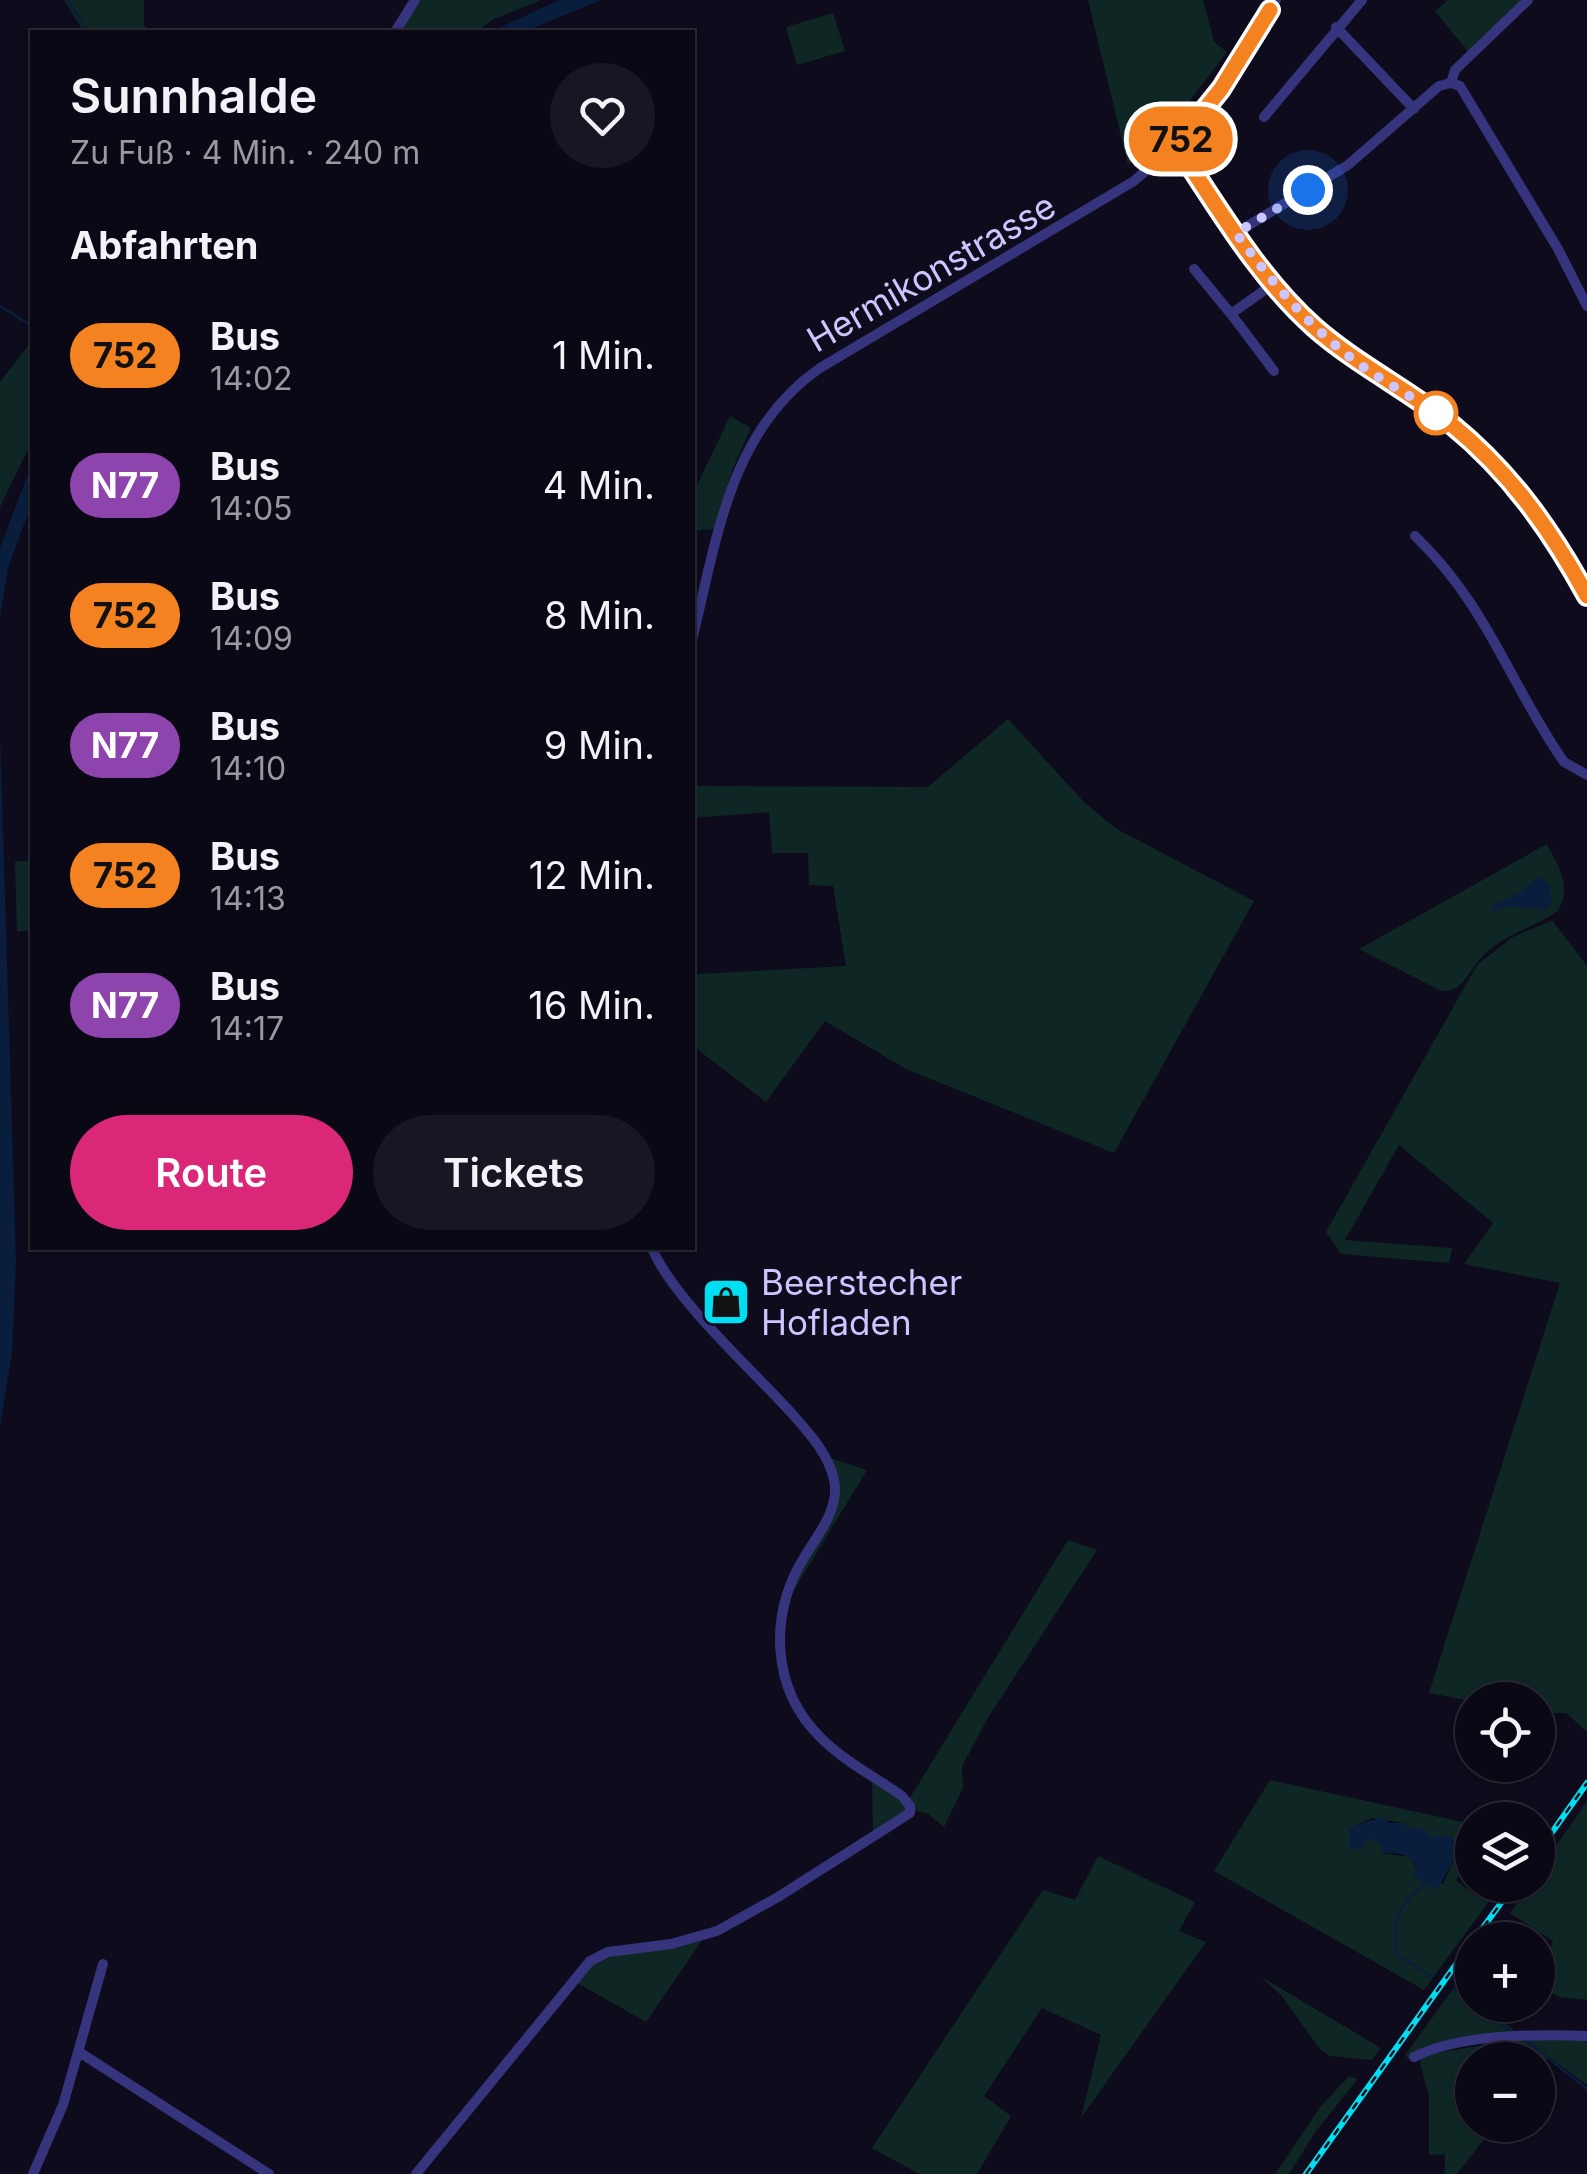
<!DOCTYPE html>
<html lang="de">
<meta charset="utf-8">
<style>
:root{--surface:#0a0815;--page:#181622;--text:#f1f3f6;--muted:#999aa0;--line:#2a2934;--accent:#db2777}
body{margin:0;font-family:Inter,sans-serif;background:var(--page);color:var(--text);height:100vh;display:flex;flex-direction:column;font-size:38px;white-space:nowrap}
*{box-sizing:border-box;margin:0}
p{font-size:32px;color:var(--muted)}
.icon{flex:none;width:55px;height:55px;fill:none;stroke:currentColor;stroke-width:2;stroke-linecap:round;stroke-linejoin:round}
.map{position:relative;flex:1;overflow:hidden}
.panel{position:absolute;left:30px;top:30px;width:665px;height:1220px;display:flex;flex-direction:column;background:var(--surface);border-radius:0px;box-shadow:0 2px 8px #0004,0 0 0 2px var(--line)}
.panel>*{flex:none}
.badge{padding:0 20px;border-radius:32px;font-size:35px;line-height:65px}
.tools{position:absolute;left:1455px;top:1682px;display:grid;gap:20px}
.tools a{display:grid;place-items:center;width:100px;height:100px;border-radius:50%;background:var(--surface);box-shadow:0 2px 8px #0004,0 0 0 2px var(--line);font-size:50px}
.you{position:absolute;width:50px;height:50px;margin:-25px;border:8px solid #fff;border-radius:50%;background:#1a73e8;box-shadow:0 0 0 15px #1a73e833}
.map>.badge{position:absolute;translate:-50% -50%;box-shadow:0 0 0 5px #fff}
h2{padding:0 40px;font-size:38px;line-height:90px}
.round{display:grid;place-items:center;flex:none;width:105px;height:105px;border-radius:52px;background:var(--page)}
.head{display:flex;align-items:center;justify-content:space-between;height:170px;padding:0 40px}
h1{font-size:48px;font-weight:600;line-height:75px}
.primary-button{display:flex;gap:20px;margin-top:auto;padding:20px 40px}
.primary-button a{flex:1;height:115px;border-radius:60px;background:var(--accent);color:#fff;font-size:40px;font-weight:600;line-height:115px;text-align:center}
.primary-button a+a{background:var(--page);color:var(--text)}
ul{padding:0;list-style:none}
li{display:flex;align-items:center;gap:30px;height:130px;padding:0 40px}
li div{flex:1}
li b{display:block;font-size:38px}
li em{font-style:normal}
li .badge{min-width:110px;font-weight:700;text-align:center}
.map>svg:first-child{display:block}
.green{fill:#0e2725;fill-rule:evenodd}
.water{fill:#091d3d}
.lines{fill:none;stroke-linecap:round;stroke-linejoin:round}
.stream{stroke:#091d3d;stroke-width:2.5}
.minor{stroke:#35347d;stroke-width:10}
.rail-casing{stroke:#00dff1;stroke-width:6}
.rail{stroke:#0d0b1c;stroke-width:2.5;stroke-dasharray:8;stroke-linecap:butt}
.line-casing{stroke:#fff;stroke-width:22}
.line{stroke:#f58220;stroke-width:15}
.walk{stroke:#cbc6ff;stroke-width:10;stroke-dasharray:0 18}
.stop-dot{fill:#fff;stroke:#f58220;stroke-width:5}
.labels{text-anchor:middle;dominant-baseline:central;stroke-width:8;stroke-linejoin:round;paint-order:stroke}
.street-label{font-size:35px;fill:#cbc6ff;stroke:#0d0b1c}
.poi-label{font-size:35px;fill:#cbc6ff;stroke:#0d0b1c;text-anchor:start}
</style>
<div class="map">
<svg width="1587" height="2174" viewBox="0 0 1587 2174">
<rect width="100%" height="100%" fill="#0d0b1c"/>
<path class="green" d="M 64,0 L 144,0 L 144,25 L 151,32 L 84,32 Z
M 419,0 L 541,0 L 492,20 L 476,32 L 399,32 Z
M 1088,0 L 1203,0 L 1214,42 L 1227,52 L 1166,132 L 1128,165 Z
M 1448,0 L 1524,0 L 1469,53 L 1435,11 Z
M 833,13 L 845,51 L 797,65 L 786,27 Z
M 32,341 L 32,441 L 0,507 L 0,382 Z
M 730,416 L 751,428 L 733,468 L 714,529 L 693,531 L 692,496 Z
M 1008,719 L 1084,802 L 1115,828 L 1254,901 L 1114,1153 L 906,1069 L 825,1021 L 766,1102 L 693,1046 L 697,974 L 846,966 L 833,886 L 809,885 L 808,853 L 772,853 L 769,812 L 693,818 L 693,786 L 928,787 Z
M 1547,844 C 1559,867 1572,886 1558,911 C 1535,927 1505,934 1484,955 C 1469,969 1461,997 1439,990 L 1359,949 Z
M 32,860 L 32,931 L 17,931 L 15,862 Z
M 1552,920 L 1587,966 L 1587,1732 L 1566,1713 L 1538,1713 L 1538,1700 L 1472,1701 L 1429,1693 L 1560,1283 L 1464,1264 L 1493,1223 L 1399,1145 L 1345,1240 L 1452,1248 L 1449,1263 L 1341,1254 L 1326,1232 L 1477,965 L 1513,937 Z
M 824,1456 L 867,1470 L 779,1615 L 834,1502 Z
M 1068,1540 L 1097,1550 L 989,1716 L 962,1766 L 963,1788 L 944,1827 L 928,1814 L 911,1809 L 873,1835 L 872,1775 L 908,1801 Z
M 1270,1780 L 1472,1824 L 1472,1837 L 1469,1837 L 1467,1846 L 1472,1854 L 1466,1850 L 1465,1868 L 1456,1880 L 1476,1896 L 1489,1892 L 1491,1885 L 1501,1885 L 1424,1990 L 1214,1871 ZM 1372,1818 L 1404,1823 L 1406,1828 L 1431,1837 L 1454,1859 L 1443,1884 L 1418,1870 L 1410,1857 L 1381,1853 L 1381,1845 L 1370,1838 L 1365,1840 L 1349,1829 Z
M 1587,1801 L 1587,2000 L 1559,1997 L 1538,1987 L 1538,1976 L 1553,1941 L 1510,1913 L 1529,1885 L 1538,1885 L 1538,1872 Z
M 1098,1856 L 1195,1902 L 1179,1931 L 1206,1942 L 1081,2118 L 1101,2035 L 1042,2008 L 984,2096 L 1011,2116 L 977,2174 L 919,2174 L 872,2148 L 1043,1890 L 1075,1900 Z
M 705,1936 L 646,2022 L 572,1980 L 590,1961 Z
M 1472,1963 L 1472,2005 L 1489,2005 L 1490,2010 L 1515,2031 L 1423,2049 L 1409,2059 L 1405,2055 Z
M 1260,1976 L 1381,2048 L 1372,2060 L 1330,2056 L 1320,2049 L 1281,1995 Z
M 1530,2037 L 1587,2039 L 1587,2085 L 1549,2057 L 1538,2071 L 1538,2060 L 1472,2060 L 1472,2125 L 1495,2125 L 1457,2174 L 1445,2174 L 1445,2154 L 1429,2155 L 1429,2096 L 1420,2062 L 1424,2055 Z
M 1349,2076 L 1358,2079 L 1316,2131 L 1289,2174 L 1275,2174 L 1321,2106 Z"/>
<path class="water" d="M 559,0 L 601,0 L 524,32 L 490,32 Z
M 32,463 L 32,503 L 8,568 L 0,618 L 0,548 Z
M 0,730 L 16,1263 L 12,1353 L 0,1427 Z
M 1538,877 L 1550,885 L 1551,904 L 1546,910 L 1511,906 L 1493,911 L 1491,906 L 1520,893 Z
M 1382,1817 L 1389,1823 L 1404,1823 L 1406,1828 L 1424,1829 L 1431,1837 L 1451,1836 L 1457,1844 L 1454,1859 L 1437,1890 L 1411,1875 L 1418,1870 C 1413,1852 1396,1853 1381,1853 L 1381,1845 L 1370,1839 L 1365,1840 L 1361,1850 L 1349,1847 L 1349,1828 Z"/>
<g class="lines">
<path class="stream" d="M 67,0 L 85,26
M 0,306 L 32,326
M 1425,1883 C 1396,1912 1392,1914 1397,1955 L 1431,1976
M 1454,1989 L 1472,2003
M 1476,2005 L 1509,2030
M 1528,2042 L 1587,2089"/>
<path class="minor" d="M 1336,27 L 1414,109
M 395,32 L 415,0
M 1451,83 L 1460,86 L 1558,249 L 1587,306
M 1264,117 L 1362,0
M 1175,145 C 1218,207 1257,276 1314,327 C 1351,360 1392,382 1432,410 C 1501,459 1548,524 1587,596
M 1236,233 L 1348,165 L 1439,86 L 1451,83 L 1455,70 L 1528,0
M 1194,269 L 1231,314 L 1273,284
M 1231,314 L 1274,371
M 1415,536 C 1488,606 1509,683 1564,762 L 1587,775
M 692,640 C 717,540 729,431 820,368 L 1134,181 L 1175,145 L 1208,108 L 1276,0
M 79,2052 L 269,2174
M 1414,2057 C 1459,2034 1537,2034 1587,2036
M 33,2174 L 63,2105 L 103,1964
M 416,2174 L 590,1961 L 608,1952 L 671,1944 L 717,1931 L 778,1897 L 910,1813 L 910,1806 L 902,1796 C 875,1777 844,1761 821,1738 C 770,1688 769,1613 805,1556 C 819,1533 840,1508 834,1480 C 829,1455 810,1434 794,1416 C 755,1372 672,1298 652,1248"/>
<g class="rail-casing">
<path id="rail" d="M 1538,1852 L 1587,1783
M 1474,1940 L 1514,1885
M 1306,2174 L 1472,1942"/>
</g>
<use href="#rail" class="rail"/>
</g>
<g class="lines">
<g class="line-casing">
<path id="line" d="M 1270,10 L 1221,89 L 1176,145 C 1218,207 1257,276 1314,327 C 1356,364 1407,389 1451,424 C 1510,472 1551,530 1587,596"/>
</g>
<use href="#line" class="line"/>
<path class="walk" d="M 1308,190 L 1236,233 C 1270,280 1305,322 1351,358 C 1378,379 1408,394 1436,413"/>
</g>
<defs>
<g id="shop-square" transform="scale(2.5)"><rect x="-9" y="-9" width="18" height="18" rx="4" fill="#00dff1" stroke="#0d0b1c"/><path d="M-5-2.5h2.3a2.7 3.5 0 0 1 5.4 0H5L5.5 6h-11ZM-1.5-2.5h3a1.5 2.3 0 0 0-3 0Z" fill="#111"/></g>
</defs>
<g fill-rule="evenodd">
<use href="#shop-square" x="726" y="1302"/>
</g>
<circle class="stop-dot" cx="1436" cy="413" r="20"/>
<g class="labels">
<g class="street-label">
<text transform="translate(931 272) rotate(-30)">Hermikonstrasse</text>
</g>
<g class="poi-label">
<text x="761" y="1282">Beerstecher<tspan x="761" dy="40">Hofladen</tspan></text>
</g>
</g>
</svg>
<div class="tools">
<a><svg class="icon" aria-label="locate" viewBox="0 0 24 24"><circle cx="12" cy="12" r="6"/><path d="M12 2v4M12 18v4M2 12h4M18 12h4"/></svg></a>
<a><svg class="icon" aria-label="layers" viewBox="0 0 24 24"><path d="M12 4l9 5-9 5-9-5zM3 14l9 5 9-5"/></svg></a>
<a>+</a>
<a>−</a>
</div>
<div class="you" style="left:1308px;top:190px"></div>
<b class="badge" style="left:1181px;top:139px;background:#f58220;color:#111">752</b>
<section class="panel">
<div class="head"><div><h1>Sunnhalde</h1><p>Zu Fuß · 4 Min. · 240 m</p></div><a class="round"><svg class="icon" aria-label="heart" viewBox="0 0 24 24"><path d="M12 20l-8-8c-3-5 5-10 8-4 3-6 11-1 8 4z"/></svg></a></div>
<h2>Abfahrten</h2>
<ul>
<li><span class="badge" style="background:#f58220;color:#111">752</span><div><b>Bus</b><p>14:02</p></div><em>1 Min.</em></li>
<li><span class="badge" style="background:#8e44ad;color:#fff">N77</span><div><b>Bus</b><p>14:05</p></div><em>4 Min.</em></li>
<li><span class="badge" style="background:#f58220;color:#111">752</span><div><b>Bus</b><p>14:09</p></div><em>8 Min.</em></li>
<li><span class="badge" style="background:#8e44ad;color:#fff">N77</span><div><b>Bus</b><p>14:10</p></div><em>9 Min.</em></li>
<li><span class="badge" style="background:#f58220;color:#111">752</span><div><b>Bus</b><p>14:13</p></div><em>12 Min.</em></li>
<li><span class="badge" style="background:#8e44ad;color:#fff">N77</span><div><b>Bus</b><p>14:17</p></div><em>16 Min.</em></li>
</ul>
<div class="primary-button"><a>Route</a><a>Tickets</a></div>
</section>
</div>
